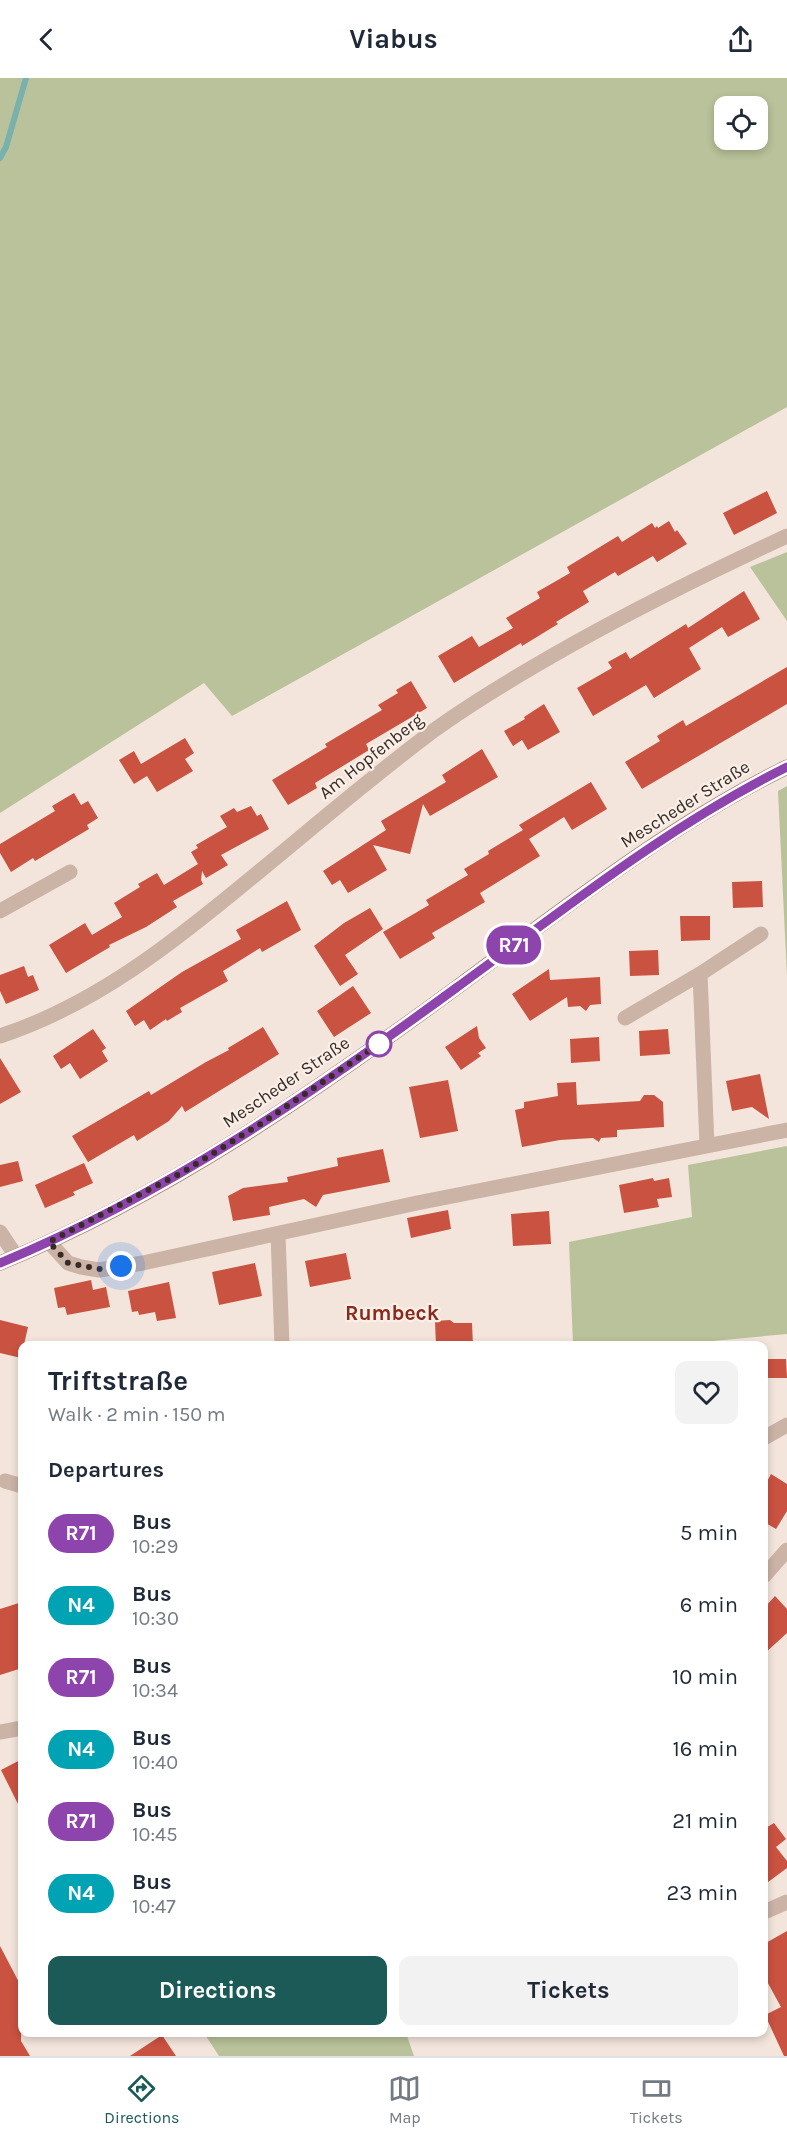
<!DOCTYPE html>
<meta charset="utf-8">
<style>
:root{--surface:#fff;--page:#f2f2f3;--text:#1f2937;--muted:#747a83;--line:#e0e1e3;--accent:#1b5a57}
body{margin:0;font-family:Karla,sans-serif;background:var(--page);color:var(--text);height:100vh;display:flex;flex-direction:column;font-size:22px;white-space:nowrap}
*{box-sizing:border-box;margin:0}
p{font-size:20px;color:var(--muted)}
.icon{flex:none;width:33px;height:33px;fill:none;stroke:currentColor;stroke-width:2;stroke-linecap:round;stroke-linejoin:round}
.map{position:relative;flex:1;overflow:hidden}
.side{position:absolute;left:18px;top:1263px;width:750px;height:696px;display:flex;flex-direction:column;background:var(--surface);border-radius:12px;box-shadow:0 3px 9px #0003}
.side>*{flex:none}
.badge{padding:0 12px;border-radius:20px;font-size:21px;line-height:39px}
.tools{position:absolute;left:714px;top:18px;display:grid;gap:12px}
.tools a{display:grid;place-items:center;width:54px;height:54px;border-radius:12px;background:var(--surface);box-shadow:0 3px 9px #0003;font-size:30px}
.you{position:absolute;width:30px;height:30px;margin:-15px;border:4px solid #fff;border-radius:50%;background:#1a73e8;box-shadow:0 0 0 9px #1a73e833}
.map>.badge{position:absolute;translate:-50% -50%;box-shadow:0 0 0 3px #fff}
h2{padding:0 30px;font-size:22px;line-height:54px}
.round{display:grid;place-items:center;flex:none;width:63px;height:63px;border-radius:12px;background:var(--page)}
.overview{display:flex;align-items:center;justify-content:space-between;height:102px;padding:0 30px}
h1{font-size:28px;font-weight:700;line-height:45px}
.primary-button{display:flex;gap:12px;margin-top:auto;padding:12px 30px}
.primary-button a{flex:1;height:69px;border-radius:12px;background:var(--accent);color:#fff;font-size:24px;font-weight:700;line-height:69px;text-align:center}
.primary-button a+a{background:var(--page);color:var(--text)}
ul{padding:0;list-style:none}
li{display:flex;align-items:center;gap:18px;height:72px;padding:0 30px}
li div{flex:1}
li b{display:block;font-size:22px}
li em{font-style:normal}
li .badge{min-width:66px;font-weight:700;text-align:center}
header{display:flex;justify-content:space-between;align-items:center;height:78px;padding:0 30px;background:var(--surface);font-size:27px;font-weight:700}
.menu{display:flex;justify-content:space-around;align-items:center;height:84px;border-top:2px solid var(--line);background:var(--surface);font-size:16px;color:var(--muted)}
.menu a{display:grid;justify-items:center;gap:3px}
.menu .current{color:var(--accent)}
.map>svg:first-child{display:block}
.green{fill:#b9c29a;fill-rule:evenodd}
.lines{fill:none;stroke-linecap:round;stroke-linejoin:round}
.stream{stroke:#79b1ad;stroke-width:6}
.building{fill:#ca5241}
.street{stroke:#cbb3a6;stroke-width:15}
.secondary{stroke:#9f8177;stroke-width:15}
.line-casing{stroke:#fff;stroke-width:14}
.line{stroke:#8e44ad;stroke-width:9}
.walk{stroke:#372a27;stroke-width:6;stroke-dasharray:0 10.8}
.stop-dot{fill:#fff;stroke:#8e44ad;stroke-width:3}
.labels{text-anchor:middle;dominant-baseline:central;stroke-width:4.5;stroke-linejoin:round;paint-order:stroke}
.street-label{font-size:18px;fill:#372a27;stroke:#faefe7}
.quarter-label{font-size:21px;font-weight:bold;fill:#892a1d;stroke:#faefe7}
</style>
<header><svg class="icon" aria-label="back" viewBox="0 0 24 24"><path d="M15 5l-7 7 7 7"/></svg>Viabus<svg class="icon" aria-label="share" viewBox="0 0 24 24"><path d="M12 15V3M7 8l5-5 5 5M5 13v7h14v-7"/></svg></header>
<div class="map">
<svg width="787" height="1978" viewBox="0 0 787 1978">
<rect width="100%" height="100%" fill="#f3e5db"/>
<path class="green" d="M 0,0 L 787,0 L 787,329 L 232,638 L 204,605 L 0,735 ZM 724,28 L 758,28 L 758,62 L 724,62 Z
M 787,474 L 787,543 L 750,489 Z
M 787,708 L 787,898 L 778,713 Z
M 787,1068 L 787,1256 L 669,1267 L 573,1267 L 569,1164 L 692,1139 L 688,1087 Z
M 204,1955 L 406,1955 L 414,1978 L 219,1978 Z"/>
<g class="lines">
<path class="stream" d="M 0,80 L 6,69 L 26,0"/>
</g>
<path class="building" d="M 767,413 L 777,435 L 734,457 L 723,435 Z
M 669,443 L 675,454 L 677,452 L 687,466 L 657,484 L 653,478 L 618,498 L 615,494 L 583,513 L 589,524 L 556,544 L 558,546 L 522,568 L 521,565 L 454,605 L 438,578 L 472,558 L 479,569 L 513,550 L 506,540 L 540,520 L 537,514 L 570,495 L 567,489 L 618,458 L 622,464 L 652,445 L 655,450 L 657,448 L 658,450 Z
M 744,513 L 760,541 L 728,559 L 722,549 L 689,570 L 701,591 L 654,620 L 646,607 L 593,638 L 577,610 L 612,590 L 608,584 L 626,574 L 630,581 L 686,546 L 688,550 Z
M 787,589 L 787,626 L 642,711 L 625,684 L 660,663 L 657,658 L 683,642 L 686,648 Z
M 411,603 L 427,630 L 366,666 L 369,672 L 315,705 L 317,710 L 288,727 L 272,702 L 327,669 L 325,666 L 382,632 L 378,627 L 398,615 L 396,612 Z
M 544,626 L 560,654 L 528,672 L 522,662 L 513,668 L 504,653 L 525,641 L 524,639 Z
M 185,660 L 194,675 L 185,681 L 193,693 L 157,714 L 147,698 L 134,706 L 119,682 L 134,673 L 141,686 Z
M 482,671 L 498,699 L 430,738 L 423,726 L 410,776 L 373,767 L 387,792 L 348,815 L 340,802 L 332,807 L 323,793 L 386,752 L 381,743 L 446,704 L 442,697 Z
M 591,704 L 607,731 L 572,752 L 564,739 L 529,761 L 540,778 L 480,815 L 485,824 L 432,855 L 435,860 L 400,881 L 383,854 L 429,827 L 426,822 L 468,797 L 464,791 L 489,776 L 488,773 L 523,752 L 519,747 Z
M 74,715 L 81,727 L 88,723 L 98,740 L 87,747 L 89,751 L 35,783 L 33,780 L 11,794 L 0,775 L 0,766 L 55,733 L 52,728 Z
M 251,728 L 257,738 L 261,736 L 269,751 L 221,777 L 228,787 L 206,800 L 202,793 L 201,802 L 203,806 L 173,823 L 177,829 L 146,849 L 109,867 L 110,869 L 66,895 L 49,867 L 85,845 L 92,857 L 122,839 L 114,825 L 140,809 L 138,806 L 157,795 L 164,807 L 198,786 L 191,774 L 198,770 L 196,767 L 227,749 L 220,738 L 234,730 L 237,734 Z
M 762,803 L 763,829 L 733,830 L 732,804 Z
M 287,823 L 301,852 L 262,874 L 260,870 L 223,893 L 228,903 L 180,930 L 182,934 L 167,943 L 166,941 L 150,952 L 144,942 L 135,948 L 126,933 L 182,894 L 241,861 L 236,852 Z
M 370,830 L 383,851 L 345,877 L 358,896 L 340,908 L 314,868 L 344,845 Z
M 680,838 L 710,838 L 710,862 L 681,863 Z
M 658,872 L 659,897 L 630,898 L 629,873 Z
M 24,888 L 28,899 L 33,897 L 39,912 L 6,926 L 0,913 L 0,897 Z
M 549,891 L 550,902 L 600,899 L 601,926 L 590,927 L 586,933 L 580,928 L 568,929 L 567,919 L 530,943 L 512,916 Z
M 353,908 L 371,935 L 334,959 L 317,933 Z
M 477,948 L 479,960 L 486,970 L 478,975 L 481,978 L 461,992 L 445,969 Z
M 263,949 L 279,976 L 185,1034 L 182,1028 L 169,1043 L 137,1063 L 134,1057 L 88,1084 L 72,1058 L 149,1013 L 151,1017 L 206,984 L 229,972 L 228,970 Z
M 93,951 L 106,970 L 102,973 L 108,983 L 80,1001 L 70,985 L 61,991 L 53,978 Z
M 668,951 L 670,976 L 640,978 L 639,953 Z
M 599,959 L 600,983 L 571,985 L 570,961 Z
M 0,980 L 21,1014 L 0,1026 Z
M 760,996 L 769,1041 L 752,1029 L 732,1033 L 726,1003 Z
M 448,1002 L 458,1053 L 420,1060 L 409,1009 Z
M 576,1004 L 577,1027 L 640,1023 L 644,1017 L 654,1017 L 663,1024 L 664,1049 L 617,1052 L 617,1059 L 601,1060 L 599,1064 L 593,1060 L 560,1062 L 522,1069 L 515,1032 L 524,1030 L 524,1024 L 558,1018 L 557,1005 Z
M 383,1071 L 390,1104 L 323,1117 L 316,1129 L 304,1121 L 269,1129 L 270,1137 L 233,1143 L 228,1118 L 243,1110 L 288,1104 L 287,1099 L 338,1088 L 337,1080 Z
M 18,1083 L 23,1103 L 0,1109 L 0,1087 Z
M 84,1085 L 93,1105 L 73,1114 L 75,1117 L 45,1130 L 35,1107 Z
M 653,1100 L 654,1103 L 669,1100 L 672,1119 L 657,1121 L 659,1129 L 624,1135 L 619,1107 Z
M 448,1132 L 451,1151 L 411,1160 L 407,1140 Z
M 549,1133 L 551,1166 L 513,1168 L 511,1136 Z
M 346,1175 L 351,1201 L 310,1209 L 305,1183 Z
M 255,1185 L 262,1218 L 219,1227 L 212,1194 Z
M 91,1202 L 93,1212 L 106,1209 L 110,1229 L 67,1237 L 65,1229 L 58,1230 L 54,1210 Z
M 169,1204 L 176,1240 L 157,1243 L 155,1234 L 139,1237 L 138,1233 L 132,1234 L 128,1213 Z
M 0,1242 L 28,1249 L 21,1280 L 0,1275 Z
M 450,1242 L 454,1245 L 472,1245 L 473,1268 L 436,1268 L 435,1243 Z
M 765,1281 L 786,1281 L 787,1300 L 765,1300 Z
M 771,1396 L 787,1406 L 787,1433 L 776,1451 L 764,1444 L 764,1409 Z
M 775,1518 L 787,1531 L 787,1555 L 764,1576 L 764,1530 Z
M 22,1524 L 22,1590 L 0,1597 L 0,1531 Z
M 22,1681 L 22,1734 L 1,1692 Z
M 774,1745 L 786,1761 L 776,1769 L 787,1783 L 787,1790 L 764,1807 L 764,1751 Z
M 787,1853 L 787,1978 L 784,1978 L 765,1937 L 781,1929 L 764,1898 L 764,1866 Z
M 0,1868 L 22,1910 L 21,1963 L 30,1978 L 0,1978 Z
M 162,1957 L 176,1978 L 130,1978 Z"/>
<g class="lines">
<path class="street" d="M 0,833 L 70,794
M 700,896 L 761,856
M 625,940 L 700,896 L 707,1067
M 0,958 C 95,927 174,864 250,801 C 310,752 370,700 433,653 C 477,621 525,593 573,566 C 643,527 714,492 787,458
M 0,1154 L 16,1178
M 278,1156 L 282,1268
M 49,1164 L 68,1185 L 81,1189 L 99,1192 L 143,1185 L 417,1125 L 787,1052
M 764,1360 L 787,1347
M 5,1403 L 22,1408
M 764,1498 L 787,1472
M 0,1654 L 22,1650
M 764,1834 L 787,1824"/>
<path class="secondary" d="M 0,1185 C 165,1118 313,1015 456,910 C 563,831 668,748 787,689"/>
</g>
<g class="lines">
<g class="line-casing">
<path id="line" d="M 0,1185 C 165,1117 313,1015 456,910 C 563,832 668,748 787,689"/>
</g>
<use href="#line" class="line"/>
<path class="walk" d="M 121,1188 L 99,1191 L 68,1185 L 49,1164 L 183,1094 L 262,1045 L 379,966"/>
</g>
<circle class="stop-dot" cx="379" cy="966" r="12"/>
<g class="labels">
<g class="street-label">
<text transform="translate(371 678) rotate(-38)">Am Hopfenberg</text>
<text transform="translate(685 726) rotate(-32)">Mescheder Straße</text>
<text transform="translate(286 1004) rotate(-34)">Mescheder Straße</text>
</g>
<g class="quarter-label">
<text x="392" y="1235">Rumbeck</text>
</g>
</g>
</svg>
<div class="tools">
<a><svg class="icon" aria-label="locate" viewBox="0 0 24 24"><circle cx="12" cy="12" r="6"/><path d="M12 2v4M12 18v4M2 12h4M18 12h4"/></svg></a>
</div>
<div class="you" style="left:121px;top:1188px"></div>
<b class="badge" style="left:514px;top:867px;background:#8e44ad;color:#fff">R71</b>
<section class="side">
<div class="overview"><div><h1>Triftstraße</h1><p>Walk · 2 min · 150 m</p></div><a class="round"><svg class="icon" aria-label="heart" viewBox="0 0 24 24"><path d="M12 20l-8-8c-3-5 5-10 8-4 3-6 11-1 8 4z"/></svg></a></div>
<h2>Departures</h2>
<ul>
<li><span class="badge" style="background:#8e44ad;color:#fff">R71</span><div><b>Bus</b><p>10:29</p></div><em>5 min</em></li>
<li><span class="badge" style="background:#00a3b4;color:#fff">N4</span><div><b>Bus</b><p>10:30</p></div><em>6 min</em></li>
<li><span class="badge" style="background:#8e44ad;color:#fff">R71</span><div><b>Bus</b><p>10:34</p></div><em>10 min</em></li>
<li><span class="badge" style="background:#00a3b4;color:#fff">N4</span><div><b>Bus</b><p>10:40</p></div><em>16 min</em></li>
<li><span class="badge" style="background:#8e44ad;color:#fff">R71</span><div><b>Bus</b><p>10:45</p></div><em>21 min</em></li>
<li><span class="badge" style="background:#00a3b4;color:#fff">N4</span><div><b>Bus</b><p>10:47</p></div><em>23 min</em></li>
</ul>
<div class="primary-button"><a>Directions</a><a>Tickets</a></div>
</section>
</div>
<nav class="menu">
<a class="current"><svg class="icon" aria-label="directions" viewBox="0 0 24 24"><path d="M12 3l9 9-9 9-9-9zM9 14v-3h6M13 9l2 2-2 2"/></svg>Directions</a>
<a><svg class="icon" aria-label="map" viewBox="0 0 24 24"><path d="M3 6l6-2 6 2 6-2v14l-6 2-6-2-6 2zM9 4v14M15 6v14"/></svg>Map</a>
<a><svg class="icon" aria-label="tickets" viewBox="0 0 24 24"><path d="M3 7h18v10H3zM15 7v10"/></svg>Tickets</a>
</nav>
